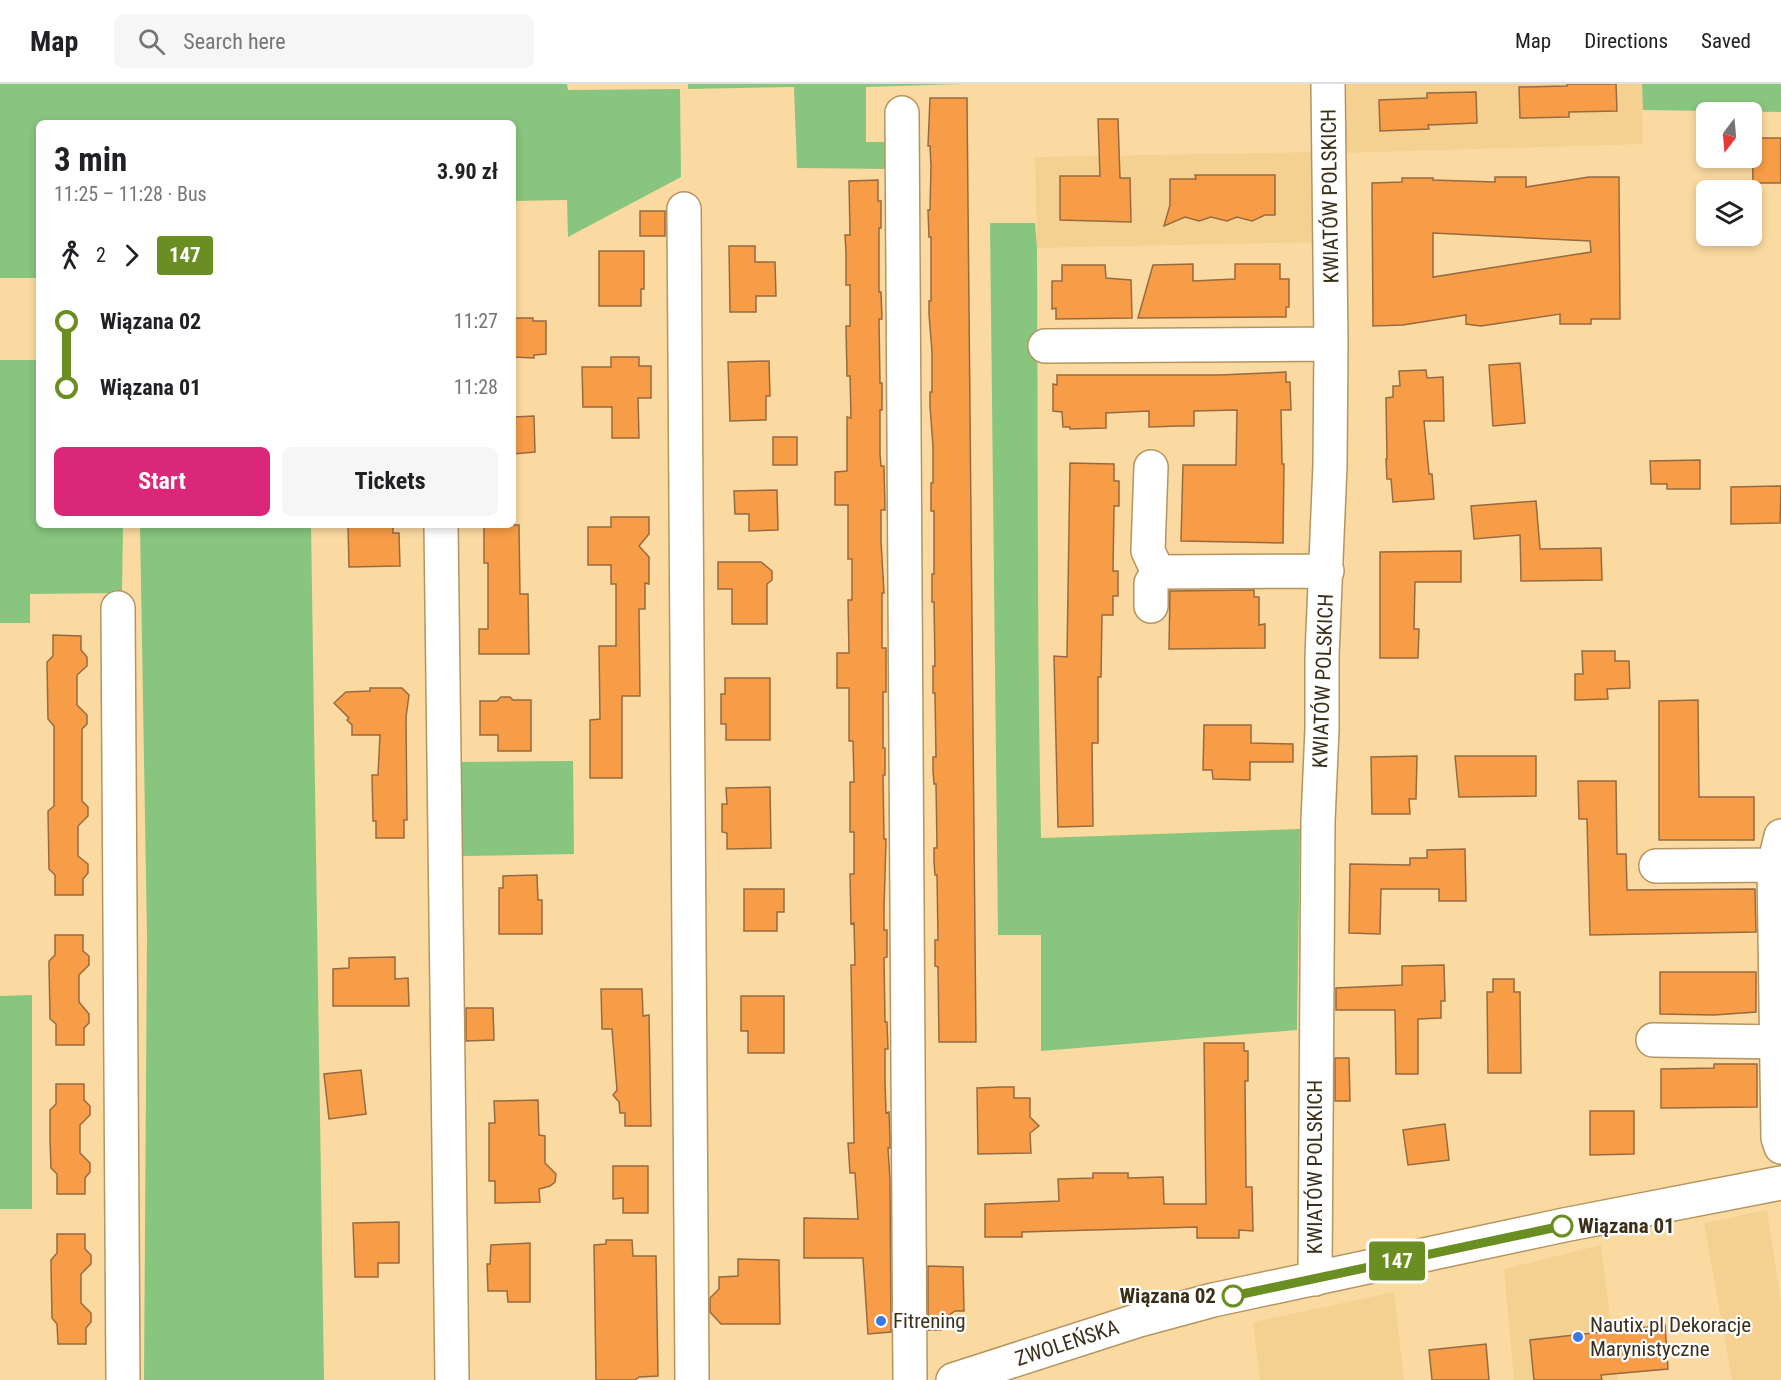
<!DOCTYPE html>
<meta charset="utf-8">
<style>
:root{--surface:#fff;--page:#f6f6f6;--text:#202124;--muted:#757577;--line:#e0e0e0;--accent:#db2777}
body{margin:0;font-family:"Roboto Condensed",sans-serif;background:var(--page);color:var(--text);height:100vh;display:flex;flex-direction:column;font-size:22px;white-space:nowrap}
*{box-sizing:border-box;margin:0}
p{font-size:20px;color:var(--muted)}
.icon{flex:none;width:33px;height:33px;fill:none;stroke:currentColor;stroke-width:2;stroke-linecap:round;stroke-linejoin:round}
.map{position:relative;flex:1;overflow:hidden}
.side{position:absolute;left:36px;top:36px;width:480px;height:408px;display:flex;flex-direction:column;background:var(--surface);border-radius:9px;box-shadow:0 3px 9px #0003}
.side>*{flex:none}
.badge{padding:0 12px;border-radius:4px;font-size:21px;line-height:39px}
.needle{width:39px;rotate:196deg}
.buttons{position:absolute;left:1696px;top:18px;display:grid;gap:12px}
.buttons a{display:grid;place-items:center;width:66px;height:66px;border-radius:9px;background:var(--surface);box-shadow:0 3px 9px #0003;font-size:30px}
.map>.badge{position:absolute;translate:-50% -50%;box-shadow:0 0 0 3px #fff}
.legs{display:flex;align-items:center;gap:9px;height:66px;padding:0 18px;font-size:20px}
.legs p{margin-inline-start:auto}
.head{display:flex;align-items:center;justify-content:space-between;height:102px;padding:0 18px}
h1{font-size:33px;font-weight:700;line-height:45px}
.primary-button{display:flex;gap:12px;margin-top:auto;padding:12px 18px}
.primary-button a{flex:1;height:69px;border-radius:9px;background:var(--accent);color:#fff;font-size:24px;font-weight:700;line-height:69px;text-align:center}
.primary-button a+a{background:var(--page);color:var(--text)}
ul{padding:0 18px;list-style:none}
li{display:flex;align-items:center;gap:21px;height:66px;font-size:22px}
li i{display:grid;place-items:center;width:9px;height:100%;margin:0 8px;background:currentColor}
li i::after{content:'';width:15px;height:15px;margin:-8px;border:4px solid;border-radius:50%;background:var(--surface)}
li p{margin-inline-start:auto}
li:first-child i{background:linear-gradient(#0000 50%,currentColor 0)}
li:last-child i{background:linear-gradient(currentColor 50%,#0000 0)}
header{display:flex;align-items:center;gap:36px;box-sizing:border-box;height:84px;padding:0 30px;background:var(--surface);border-bottom:2px solid var(--line)}
header strong{font-size:28px}
nav{display:flex;gap:33px;margin-inline-start:auto;font-size:21px}
.search{width:420px;height:54px;background:var(--page);display:flex;align-items:center;gap:15px;box-sizing:border-box;padding:0 21px;border-radius:9px;color:var(--muted);font-size:22px}
.map>svg:first-child{display:block}
.built{fill:#f5d191}
.green{fill:#88c57e}
.building{fill:#f79d47;stroke:#986a42;stroke-width:1.5;fill-rule:evenodd}
.lines{fill:none;stroke-linecap:round;stroke-linejoin:round}
.minor-casing{stroke:#b4955f;stroke-width:36}
.minor{stroke:#fff;stroke-width:33}
.line-1-casing{stroke:#fff;stroke-width:14}
.line-1{stroke:#6b8e23;stroke-width:9}
.stop-1-dot{fill:#fff;stroke:#6b8e23;stroke-width:3}
.poi-dot{fill:#3b78e7;stroke:#fff;stroke-width:2}
.labels{text-anchor:middle;dominant-baseline:central;stroke-width:4.5;stroke-linejoin:round;paint-order:stroke}
.street-label{font-size:21px;fill:#3b2f18;stroke:#fff}
.stop-label{font-size:21px;font-weight:bold;fill:#3b2f18;stroke:#fff;text-anchor:start}
.poi-label{font-size:21px;fill:#3b2f18;stroke:#fff;text-anchor:start}
</style>
<header>
<strong>Map</strong>
<div class="search"><svg class="icon" aria-label="search" viewBox="0 0 24 24"><circle cx="10" cy="10" r="6"/><path d="M15 15l6 6"/></svg>Search here</div>
<nav><a>Map</a><a>Directions</a><a>Saved</a></nav>
</header>
<div class="map">
<svg width="1781" height="1296" viewBox="0 0 1781 1296">
<rect width="100%" height="100%" fill="#fbdaa1"/>
<path class="built" d="M 1342,0 L 1642,0 L 1643,60 L 1345,69 Z
M 1317,68 L 1318,158 L 1037,164 L 1035,73 Z
M 1767,1126 L 1781,1218 L 1781,1296 L 1732,1296 L 1704,1139 Z
M 1601,1161 L 1618,1296 L 1514,1296 L 1504,1185 Z
M 1394,1208 L 1404,1296 L 1260,1296 L 1253,1238 Z"/>
<path class="green" d="M 0,0 L 567,0 L 568,6 L 680,5 L 681,93 L 568,153 L 567,116 L 513,117 L 513,39 L 39,39 L 39,194 L 0,194 Z
M 688,0 L 961,0 L 866,3 L 866,58 L 890,58 L 890,85 L 797,84 L 794,3 L 688,5 Z
M 1642,0 L 1781,0 L 1781,28 L 1643,26 Z
M 990,139 L 1035,139 L 1037,164 C 1038,361 1037,557 1041,754 L 1300,745 L 1297,946 L 1041,967 L 1041,851 L 998,851 Z
M 0,276 L 39,276 L 39,441 L 123,441 L 122,509 L 30,510 L 30,539 L 0,539 Z
M 140,441 L 311,441 L 324,1296 L 144,1296 L 147,852 Z
M 573,677 L 574,770 L 462,772 L 461,678 Z
M 32,911 L 32,1125 L 0,1125 L 0,912 Z"/>
<path class="building" d="M 1567,0 L 1616,0 L 1617,27 L 1569,28 L 1569,33 L 1520,34 L 1519,3 L 1567,2 Z
M 1476,8 L 1477,39 L 1428,41 L 1429,45 L 1380,47 L 1379,16 L 1427,14 L 1427,9 Z
M 930,14 L 967,14 L 976,958 L 939,958 L 938,883 L 935,882 L 935,856 L 938,856 L 937,791 L 935,791 L 934,778 L 934,764 L 937,764 L 936,700 L 934,700 L 933,687 L 933,673 L 936,673 L 935,609 L 933,609 L 933,582 L 935,582 L 934,518 L 932,518 L 932,490 L 934,490 L 934,427 L 931,427 L 931,399 L 933,399 L 933,363 L 930,322 L 930,308 L 932,308 L 932,268 L 929,230 L 929,217 L 931,217 L 931,153 L 929,153 L 928,126 L 930,126 L 931,82 L 930,62 L 928,62 Z
M 1098,35 L 1118,35 L 1120,94 L 1130,94 L 1131,138 L 1060,136 L 1060,92 L 1100,92 Z
M 1752,54 L 1781,54 L 1781,99 L 1753,99 Z
M 1195,91 L 1275,91 L 1275,131 L 1265,131 L 1252,137 L 1237,133 L 1227,137 L 1211,133 L 1199,137 L 1185,133 L 1164,142 L 1170,121 L 1170,95 L 1196,95 Z
M 1495,93 L 1526,93 L 1526,103 L 1589,93 L 1619,93 L 1620,235 L 1591,235 L 1591,240 L 1560,240 L 1560,230 L 1481,242 L 1466,240 L 1466,231 L 1403,241 L 1373,242 L 1372,99 L 1402,98 L 1402,94 L 1433,94 L 1433,96 L 1495,98 ZM 1433,149 L 1590,157 L 1591,168 L 1433,193 Z
M 878,96 L 878,117 L 881,117 L 881,144 L 879,144 L 879,208 L 881,208 L 882,235 L 879,235 L 880,299 L 882,299 L 882,326 L 880,326 L 880,370 L 881,382 L 884,382 L 885,426 L 881,426 L 881,457 L 884,509 L 882,509 L 882,564 L 886,564 L 886,608 L 883,608 L 883,664 L 885,664 L 885,691 L 883,691 L 884,755 L 886,755 L 884,826 L 884,846 L 887,846 L 887,873 L 884,874 L 885,938 L 887,938 L 888,965 L 885,965 L 885,997 L 886,1029 L 889,1028 L 890,1055 L 890,1064 L 888,1064 L 890,1096 L 891,1248 L 868,1250 L 863,1174 L 804,1174 L 804,1134 L 858,1135 L 855,1089 L 850,1089 L 848,1059 L 854,1059 L 851,881 L 855,881 L 854,839 L 851,840 L 850,790 L 854,790 L 854,748 L 850,748 L 850,698 L 854,698 L 853,657 L 849,657 L 849,604 L 837,604 L 837,569 L 849,569 L 848,516 L 852,516 L 852,475 L 848,475 L 848,421 L 835,421 L 835,388 L 847,387 L 847,333 L 851,334 L 850,292 L 847,292 L 846,242 L 850,242 L 850,201 L 846,201 L 846,168 L 845,151 L 850,151 L 849,97 Z
M 640,127 L 665,127 L 665,152 L 640,152 Z
M 729,162 L 755,162 L 755,178 L 775,178 L 776,212 L 756,212 L 756,228 L 730,228 Z
M 599,167 L 644,167 L 644,205 L 641,205 L 641,222 L 599,222 Z
M 1193,180 L 1193,197 L 1235,195 L 1235,180 L 1280,180 L 1280,195 L 1289,195 L 1289,223 L 1286,223 L 1286,233 L 1138,234 L 1153,181 Z
M 1062,181 L 1105,181 L 1106,194 L 1131,196 L 1132,234 L 1056,235 L 1056,224 L 1052,225 L 1052,197 L 1062,197 Z
M 513,234 L 533,234 L 533,237 L 546,237 L 546,270 L 534,271 L 534,274 L 513,273 Z
M 611,273 L 639,273 L 639,282 L 651,282 L 651,314 L 638,314 L 639,354 L 612,354 L 612,323 L 583,323 L 582,283 L 611,283 Z
M 769,277 L 770,312 L 766,312 L 766,336 L 730,337 L 728,278 Z
M 1520,279 L 1525,339 L 1493,342 L 1489,281 Z
M 1426,286 L 1427,294 L 1443,293 L 1444,337 L 1424,337 L 1429,390 L 1432,390 L 1434,415 L 1393,418 L 1391,395 L 1387,395 L 1386,375 L 1387,375 L 1386,314 L 1393,313 L 1393,302 L 1400,302 L 1399,287 Z
M 1286,288 L 1286,298 L 1290,298 L 1291,326 L 1281,326 L 1282,380 L 1284,380 L 1283,459 L 1181,457 L 1183,381 L 1236,381 L 1237,326 L 1194,327 L 1194,342 L 1180,342 L 1149,343 L 1149,327 L 1106,329 L 1106,344 L 1070,345 L 1070,343 L 1063,343 L 1062,328 L 1053,327 L 1053,300 L 1057,301 L 1057,291 L 1219,291 Z
M 534,332 L 535,368 L 513,370 L 513,333 Z
M 773,353 L 797,353 L 797,381 L 773,381 Z
M 1700,376 L 1700,405 L 1667,405 L 1667,400 L 1651,400 L 1650,377 Z
M 1070,379 L 1114,380 L 1114,397 L 1119,397 L 1119,422 L 1114,422 L 1113,487 L 1118,487 L 1118,512 L 1113,512 L 1113,531 L 1102,531 L 1101,593 L 1098,593 L 1098,659 L 1092,659 L 1093,742 L 1058,743 L 1054,572 L 1067,573 Z
M 1781,402 L 1780,439 L 1731,440 L 1731,403 Z
M 777,406 L 778,446 L 749,447 L 749,430 L 735,430 L 734,407 Z
M 1536,417 L 1540,465 L 1601,464 L 1602,496 L 1521,497 L 1520,451 L 1474,455 L 1471,422 Z
M 611,433 L 649,433 L 649,450 L 639,462 L 649,473 L 649,500 L 645,499 L 645,525 L 639,525 L 640,612 L 622,612 L 622,694 L 590,694 L 590,636 L 600,635 L 599,562 L 616,562 L 616,500 L 611,500 L 611,481 L 588,481 L 588,443 L 611,443 Z
M 348,441 L 393,441 L 393,449 L 399,449 L 400,482 L 349,483 Z
M 484,441 L 519,441 L 520,510 L 528,510 L 529,570 L 479,570 L 479,545 L 488,545 L 488,479 L 484,479 Z
M 1461,467 L 1461,498 L 1415,498 L 1414,545 L 1419,545 L 1418,574 L 1380,574 L 1380,468 Z
M 718,478 L 761,478 L 772,487 L 772,496 L 767,500 L 767,540 L 732,540 L 732,505 L 718,505 Z
M 1254,506 L 1254,513 L 1259,513 L 1259,541 L 1265,540 L 1265,564 L 1169,565 L 1170,507 Z
M 53,551 L 81,552 L 81,566 L 87,573 L 87,582 L 77,591 L 77,621 L 87,631 L 87,640 L 82,645 L 82,717 L 88,723 L 88,732 L 78,742 L 78,772 L 88,780 L 88,789 L 83,795 L 83,811 L 55,811 L 55,791 L 49,785 L 48,727 L 54,722 L 54,642 L 48,635 L 47,578 L 53,572 Z
M 1582,567 L 1615,567 L 1615,577 L 1629,577 L 1630,604 L 1607,605 L 1608,615 L 1575,616 L 1575,590 L 1583,590 Z
M 725,594 L 770,594 L 770,656 L 726,656 L 726,640 L 721,640 L 721,610 L 725,610 Z
M 370,604 L 402,604 L 409,611 L 406,633 L 407,736 L 404,736 L 404,754 L 376,754 L 376,737 L 373,737 L 372,691 L 378,691 L 380,651 L 352,651 L 352,641 L 347,636 L 349,634 L 334,619 L 346,608 L 370,607 Z
M 501,613 L 510,613 L 513,616 L 531,616 L 531,667 L 498,667 L 498,651 L 480,651 L 480,617 L 497,617 Z
M 1698,616 L 1699,713 L 1754,713 L 1754,756 L 1659,756 L 1659,617 Z
M 1204,641 L 1251,641 L 1251,659 L 1293,660 L 1293,678 L 1250,678 L 1250,696 L 1213,695 L 1212,686 L 1203,686 Z
M 1417,672 L 1416,715 L 1409,715 L 1410,730 L 1372,730 L 1371,673 Z
M 1455,672 L 1536,672 L 1536,712 L 1459,713 Z
M 1578,697 L 1616,697 L 1617,770 L 1626,770 L 1627,806 L 1755,805 L 1756,848 L 1590,851 L 1587,735 L 1579,735 Z
M 770,703 L 771,764 L 727,765 L 727,749 L 722,748 L 722,720 L 727,720 L 726,704 Z
M 1465,765 L 1466,817 L 1439,817 L 1439,805 L 1381,805 L 1380,850 L 1349,849 L 1350,780 L 1410,781 L 1410,774 L 1427,774 L 1427,766 Z
M 537,791 L 538,816 L 542,816 L 542,850 L 499,850 L 499,804 L 503,804 L 503,792 Z
M 744,805 L 784,805 L 784,828 L 777,828 L 777,847 L 744,847 Z
M 55,851 L 83,851 L 83,867 L 89,872 L 89,881 L 79,891 L 79,918 L 89,930 L 89,939 L 84,944 L 84,961 L 56,961 L 56,940 L 50,935 L 49,881 L 49,877 L 55,871 Z
M 395,873 L 395,895 L 408,894 L 409,922 L 333,922 L 333,885 L 349,884 L 349,874 Z
M 1444,881 L 1445,917 L 1441,917 L 1441,934 L 1418,935 L 1418,990 L 1396,990 L 1395,926 L 1336,926 L 1336,904 L 1402,901 L 1402,882 Z
M 1660,888 L 1756,888 L 1756,928 L 1714,931 L 1660,930 Z
M 1493,895 L 1514,895 L 1514,908 L 1520,908 L 1521,989 L 1488,989 L 1487,908 L 1493,908 Z
M 601,905 L 642,905 L 643,932 L 649,931 L 651,1042 L 625,1042 L 625,1029 L 620,1029 L 619,1018 L 613,1011 L 617,1006 L 612,945 L 602,945 Z
M 741,912 L 784,912 L 784,969 L 748,969 L 748,947 L 741,947 Z
M 466,924 L 493,924 L 494,956 L 466,957 Z
M 1204,959 L 1244,959 L 1244,967 L 1248,967 L 1248,997 L 1245,997 L 1246,1103 L 1252,1103 L 1253,1147 L 1239,1146 L 1239,1154 L 1197,1154 L 1197,1143 L 1022,1148 L 1022,1153 L 985,1153 L 985,1120 L 1059,1117 L 1058,1095 L 1093,1094 L 1093,1089 L 1128,1089 L 1128,1094 L 1163,1093 L 1164,1120 L 1206,1120 Z
M 1335,974 L 1349,974 L 1350,1017 L 1335,1017 Z
M 1714,980 L 1757,980 L 1757,1023 L 1661,1024 L 1661,985 L 1714,984 Z
M 361,986 L 366,1030 L 329,1035 L 324,990 Z
M 56,1000 L 84,1000 L 84,1016 L 90,1022 L 90,1031 L 80,1041 L 80,1069 L 90,1079 L 90,1088 L 85,1094 L 85,1110 L 57,1110 L 57,1090 L 51,1084 L 50,1055 L 50,1026 L 56,1020 Z
M 1001,1003 L 1014,1003 L 1014,1014 L 1030,1014 L 1030,1033 L 1039,1042 L 1030,1049 L 1031,1069 L 978,1070 L 977,1004 Z
M 538,1016 L 539,1051 L 545,1052 L 545,1079 L 556,1090 L 555,1098 L 550,1102 L 539,1105 L 540,1118 L 495,1119 L 495,1097 L 489,1097 L 489,1039 L 495,1039 L 494,1017 Z
M 1590,1027 L 1634,1027 L 1634,1070 L 1590,1071 Z
M 1445,1040 L 1449,1076 L 1408,1081 L 1403,1046 Z
M 613,1082 L 648,1082 L 648,1129 L 623,1129 L 623,1114 L 613,1115 Z
M 399,1138 L 399,1179 L 378,1179 L 378,1193 L 355,1193 L 353,1139 Z
M 57,1150 L 85,1150 L 85,1165 L 91,1171 L 91,1180 L 81,1190 L 81,1219 L 91,1229 L 91,1238 L 86,1244 L 86,1260 L 58,1260 L 57,1240 L 52,1234 L 51,1180 L 51,1176 L 57,1169 Z
M 606,1156 L 632,1156 L 633,1172 L 656,1172 L 658,1292 L 639,1293 L 635,1296 L 596,1296 L 594,1161 L 606,1160 Z
M 530,1159 L 530,1218 L 508,1218 L 507,1207 L 488,1207 L 487,1180 L 490,1180 L 491,1161 Z
M 738,1175 L 779,1176 L 780,1240 L 721,1240 L 710,1228 L 710,1214 L 719,1205 L 719,1193 L 738,1192 Z
M 928,1182 L 963,1183 L 964,1227 L 955,1227 L 941,1237 L 941,1246 L 928,1246 Z
M 1665,1241 L 1668,1285 L 1601,1291 L 1602,1296 L 1534,1296 L 1530,1256 Z
M 1486,1260 L 1489,1296 L 1432,1296 L 1429,1266 Z"/>
<g class="lines">
<g class="minor-casing">
<path id="minor" d="M 902,29 L 910,1296
M 684,125 L 692,1296
M 1045,262 L 1331,260
M 1151,383 L 1148,467 L 1158,488 L 1327,487
M 441,441 L 452,1296
M 1151,522 L 1151,499 L 1158,488
M 118,524 L 123,1296
M 1781,752 L 1774,781 L 1778,1054 L 1781,1063
M 1656,782 L 1781,781
M 1653,956 L 1781,958
M 1315,1195 L 1318,737 L 1322,645 L 1322,572 L 1330,381 L 1331,260 L 1328,0
M 953,1296 L 1139,1236 L 1213,1216 L 1564,1141 L 1781,1099"/>
</g>
<use href="#minor" class="minor"/>
</g>
<g class="lines">
<g class="line-1-casing">
<path id="line-1" d="M 1233,1212 L 1562,1142"/>
</g>
<use href="#line-1" class="line-1"/>
</g>
<g class="stop-1-dot">
<circle cx="1562" cy="1142" r="10"/>
<circle cx="1233" cy="1212" r="10"/>
</g>
<g class="poi-dot">
<circle cx="881" cy="1237" r="6"/>
<circle cx="1578" cy="1253" r="6"/>
</g>
<g class="labels">
<g class="street-label">
<text transform="translate(1330 112) rotate(-91)">KWIATÓW POLSKICH</text>
<text transform="translate(1323 597) rotate(-88)">KWIATÓW POLSKICH</text>
<text transform="translate(1315 1083) rotate(-90)">KWIATÓW POLSKICH</text>
<text transform="translate(1067 1259) rotate(-18)">ZWOLEŃSKA</text>
</g>
<g class="stop-label">
<text x="1578" y="1142">Wiązana 01</text>
<text x="1216" y="1212" text-anchor="end">Wiązana 02</text>
</g>
<g class="poi-label">
<text x="893" y="1237">Fitrening</text>
<text x="1590" y="1241">Nautix.pl Dekoracje<tspan x="1590" dy="24">Marynistyczne</tspan></text>
</g>
</g>
</svg>
<div class="buttons">
<a><svg class="needle" viewBox="-14 -14 28 28"><path d="M0-13l5 13h-10z" fill="#e53935"/><path d="M0 13l5-13h-10z" fill="#757577"/></svg></a>
<a><svg class="icon" aria-label="layers" viewBox="0 0 24 24"><path d="M12 4l9 5-9 5-9-5zM3 14l9 5 9-5"/></svg></a>
</div>
<b class="badge" style="left:1397px;top:1177px;background:#6b8e23;color:#fff">147</b>
<section class="side">
<div class="head"><div><h1>3 min</h1><p>11:25 – 11:28 · Bus</p></div><b>3.90 zł</b></div>
<div class="legs"><svg class="icon" aria-label="walk" viewBox="0 0 24 24"><circle cx="13" cy="4" r="2"/><path d="M13 8l-2 6 4 7M11 14l-3 7M7 12l3-4h3l4 4"/></svg>2<svg class="icon" aria-label="forward" viewBox="0 0 24 24"><path d="M9 5l7 7-7 7"/></svg><b class="badge" style="background:#6b8e23;color:#fff">147</b></div>
<ul>
<li><i style="color:#6b8e23"></i><b>Wiązana 02</b><p>11:27</p></li>
<li><i style="color:#6b8e23"></i><b>Wiązana 01</b><p>11:28</p></li>
</ul>
<div class="primary-button"><a>Start</a><a>Tickets</a></div>
</section>
</div>
